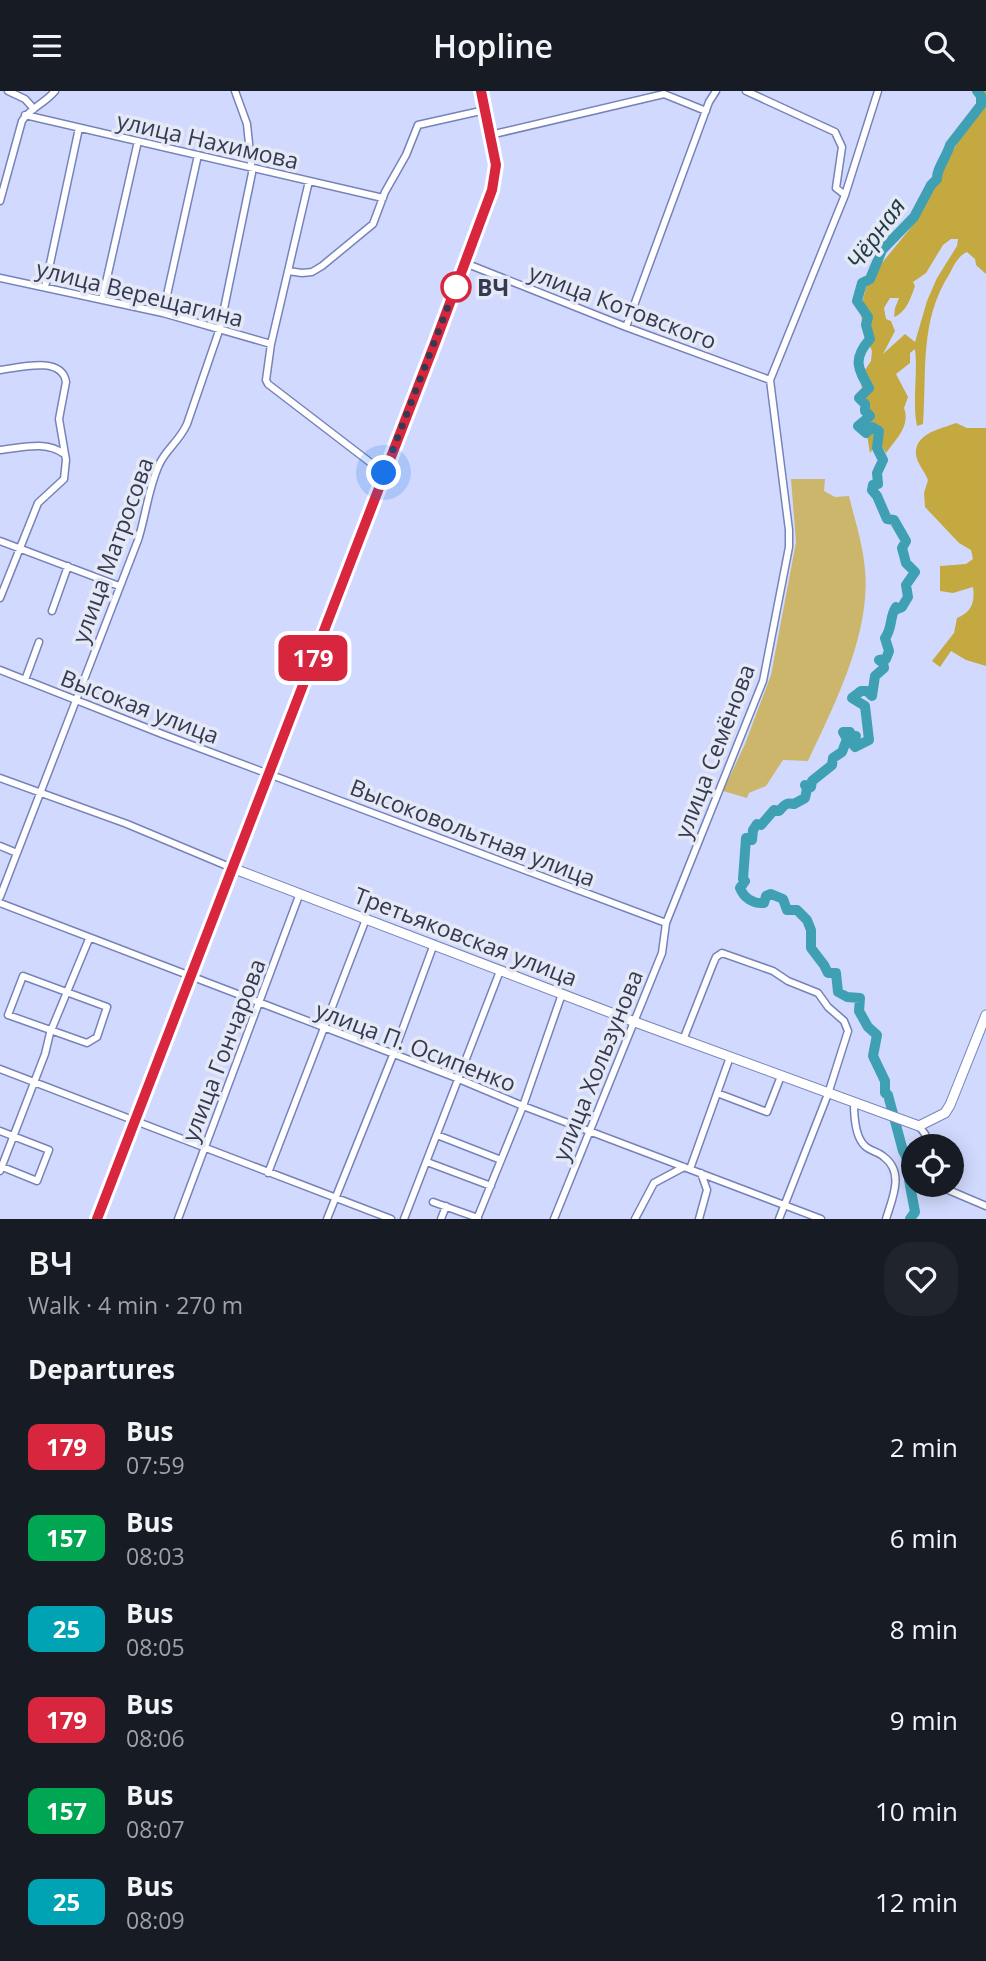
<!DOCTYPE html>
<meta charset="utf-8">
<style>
:root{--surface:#171b24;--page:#20242c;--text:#f1f3f6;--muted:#9ea1a6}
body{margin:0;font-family:"Open Sans",sans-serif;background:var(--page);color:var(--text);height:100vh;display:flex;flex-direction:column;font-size:26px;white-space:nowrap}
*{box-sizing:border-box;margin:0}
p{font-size:23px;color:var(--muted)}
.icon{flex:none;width:38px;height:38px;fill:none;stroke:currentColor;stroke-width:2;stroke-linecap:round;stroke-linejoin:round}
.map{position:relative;height:1128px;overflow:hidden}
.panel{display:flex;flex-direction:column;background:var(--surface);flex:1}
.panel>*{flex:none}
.badge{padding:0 14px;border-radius:10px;font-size:24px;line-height:46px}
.buttons{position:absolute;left:901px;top:1043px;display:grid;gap:14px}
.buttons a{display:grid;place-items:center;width:63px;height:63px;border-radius:50%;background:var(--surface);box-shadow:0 4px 18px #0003;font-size:35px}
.you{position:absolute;width:35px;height:35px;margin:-18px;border:5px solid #fff;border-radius:50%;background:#1a73e8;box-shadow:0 0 0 10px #1a73e833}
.map>.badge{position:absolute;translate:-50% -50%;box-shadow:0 0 0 4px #fff}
h2{padding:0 28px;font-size:26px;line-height:63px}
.round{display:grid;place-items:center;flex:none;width:74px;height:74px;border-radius:28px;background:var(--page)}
.head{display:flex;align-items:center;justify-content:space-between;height:119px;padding:0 28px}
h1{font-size:33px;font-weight:600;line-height:52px}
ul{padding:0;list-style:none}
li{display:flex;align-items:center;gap:21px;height:91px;padding:0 28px}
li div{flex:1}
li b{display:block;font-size:26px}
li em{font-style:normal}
li .badge{min-width:77px;font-weight:700;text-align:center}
header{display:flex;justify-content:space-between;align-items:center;height:91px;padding:0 28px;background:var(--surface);font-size:32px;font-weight:600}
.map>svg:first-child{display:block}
.green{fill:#cbb66c}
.forest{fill:#c4a840;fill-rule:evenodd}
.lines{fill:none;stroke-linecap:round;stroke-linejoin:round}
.river{stroke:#3fa0b4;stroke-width:10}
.street-casing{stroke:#7683ba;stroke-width:9}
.secondary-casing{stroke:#7683ba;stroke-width:11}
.street{stroke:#fff;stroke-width:6}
.secondary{stroke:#fff;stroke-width:9}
.line-casing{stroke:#fff;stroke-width:16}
.line{stroke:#d7263d;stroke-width:10}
.walk{stroke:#353a52;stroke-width:7;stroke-dasharray:0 12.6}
.stop-dot{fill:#fff;stroke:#d7263d;stroke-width:3.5}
.labels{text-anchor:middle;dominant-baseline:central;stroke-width:7;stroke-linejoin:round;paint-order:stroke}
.street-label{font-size:23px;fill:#353a52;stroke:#e5e9f5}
.stop-label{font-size:23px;font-weight:bold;fill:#353a52;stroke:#e5e9f5;text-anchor:start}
.water-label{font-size:24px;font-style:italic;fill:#1e3b42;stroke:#e5e9f5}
</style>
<header><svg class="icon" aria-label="menu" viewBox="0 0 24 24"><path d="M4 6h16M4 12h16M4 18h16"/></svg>Hopline<svg class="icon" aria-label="search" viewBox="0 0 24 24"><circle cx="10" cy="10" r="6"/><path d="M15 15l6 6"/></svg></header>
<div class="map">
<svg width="986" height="1128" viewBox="0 0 986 1128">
<rect width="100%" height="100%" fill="#d1dafe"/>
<path class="green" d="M 791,388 L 825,388 L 824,400 L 835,406 L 849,405 C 855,430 863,453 865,479 C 871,543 834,614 808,670 L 783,669 L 766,695 L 749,702 L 747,707 L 723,700 L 745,653 L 771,584 L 796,451 Z"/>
<path class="forest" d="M 979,0 L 986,0 L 986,183 L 976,174 L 975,168 L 967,161 C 958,165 954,174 950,182 C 919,230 927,280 923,333 L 917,335 C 912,310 918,283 915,258 L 910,262 L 910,272 L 896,283 L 908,306 L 904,317 C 911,335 895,349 886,362 L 878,350 L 870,362 L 863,319 L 861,285 L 871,270 L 872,260 L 862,237 L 861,216 L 868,189 L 913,134 L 950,64 L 980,17 L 976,6 ZM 951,148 L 958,148 L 957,155 L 937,187 L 927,210 L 915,251 L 905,243 L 883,263 L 895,240 L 891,230 L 886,228 L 884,217 L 890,207 L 899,207 L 895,217 L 894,226 C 907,221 911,206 915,195 L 913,191 L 926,182 L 943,154 Z
M 956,332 L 967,337 L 986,337 L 986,575 L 966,569 L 951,560 L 940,576 L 932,570 L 954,542 L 957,527 C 972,521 975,511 973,496 L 953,502 L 940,500 L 940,475 L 966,473 L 973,468 L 971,459 L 959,452 L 925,416 L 924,402 L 928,389 C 925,381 917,372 916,364 C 914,342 941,338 956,332 Z"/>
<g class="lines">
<path class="river" d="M 910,1128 L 915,1121 L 909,1089 L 912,1077 L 903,1060 L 888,1004 L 885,1002 L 885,990 L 873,965 L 877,944 L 868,936 L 859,920 L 860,907 L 847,906 L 838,901 L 836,882 L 828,882 L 824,874 L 811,857 L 811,839 L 807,829 L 797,819 L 787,819 L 783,808 L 771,803 L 766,805 L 764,812 C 753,813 744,807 740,797 L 745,790 L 743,788 L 746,747 L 752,749 L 753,739 L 757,733 L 761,734 L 774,719 L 779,720 C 784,715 785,711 794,713 L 805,707 L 807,698 L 805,694 L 811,696 L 812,690 L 832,674 L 833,667 L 842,661 L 847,648 L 843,641 L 850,641 L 850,646 L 856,645 L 852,652 L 855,656 L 869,649 L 865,615 L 852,607 L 861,600 L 867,600 L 872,605 L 875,585 L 884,577 L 883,572 L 879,569 L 886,568 L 889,560 L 885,547 C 893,537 889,526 896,516 L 897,518 L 902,516 L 908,506 L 906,494 L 915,481 L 906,472 L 902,457 L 906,450 L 894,429 L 887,428 L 877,405 L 872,399 L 873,394 L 878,393 L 877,382 L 883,369 L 877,357 L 879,340 L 872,336 L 866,342 L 858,335 L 870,325 L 865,320 L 865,313 L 859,307 L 869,297 C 858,278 852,268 870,248 L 866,234 L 868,226 L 857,210 L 862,192 L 870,188 L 882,159 L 914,126 L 931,94 L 937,88 C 936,79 947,65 950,54 L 981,14 L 981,5 L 977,0"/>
<g class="street-casing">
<path id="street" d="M 8,0 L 25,8 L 34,18
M 746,0 L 835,41 L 842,56 L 836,97 L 845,104
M 25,24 L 383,107
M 490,44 L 664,3 L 706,20
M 309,90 L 271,253 L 266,289 L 268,293 L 384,382
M 0,110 L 22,30 C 30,17 44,13 55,0
M 465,172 L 626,236 L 770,289
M 288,180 L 302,182 L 312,181 L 322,175 L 373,133 L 385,101 L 406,64 L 418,34 L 485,19
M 0,187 L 163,222 L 271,253
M 45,196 L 79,37
M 102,209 L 138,50
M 163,222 L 198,64
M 626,236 L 709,11 L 716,0
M 0,279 C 18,277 62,264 66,291 L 59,328 L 66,369 L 64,388 L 38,412 L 0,507
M 0,359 C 21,357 46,349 64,363
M 0,450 L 119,495
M 52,520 L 68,475
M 0,579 L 162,643 L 666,832
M 25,589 L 39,551
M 0,687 L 127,733 L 232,777
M 0,755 L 17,762
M 0,806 L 138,449 C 146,424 148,398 159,374 C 165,359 179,351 187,333 L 220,237 L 252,82 L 247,33 L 235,0
M 0,812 L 454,986 L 523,1015 L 821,1128
M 23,885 L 107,916 L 97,946 L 87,952 L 8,924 Z
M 683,949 L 713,873 L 716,866 L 722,862 L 773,880 L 788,890 L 818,902 L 828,916 L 844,930 L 848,940 L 828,1003 L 779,1128
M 0,978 L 391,1128
M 717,1002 L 767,1021 L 781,985
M 854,1012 C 854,1025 855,1046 865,1055 C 870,1060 879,1061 884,1066 C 905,1082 892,1108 886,1128
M 919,1035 L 925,1043 L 929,1055
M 0,1040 L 49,1059 L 37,1090 L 0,1075
M 437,1044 L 501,1069
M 427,1071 L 491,1095
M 690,1078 L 730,966
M 0,1080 L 45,963 L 50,942 L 89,848
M 268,1082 L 366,828
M 941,1094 L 946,1098 L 986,1115
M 433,1111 L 478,1127
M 178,1128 L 300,802
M 327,1128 L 393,964 L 434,853
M 404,1128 L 500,880
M 441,1128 L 446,1115
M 477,1128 L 523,1015 L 562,903
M 554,1128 L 662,862 L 666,832 L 763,590 L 789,456 L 789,439 L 770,289 L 845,104 L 878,0
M 635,1128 L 654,1092 L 684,1076
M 699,1128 L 707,1099 L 701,1082"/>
</g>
<g class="secondary-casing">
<path id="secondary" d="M 232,777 L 635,931 L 919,1035 L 945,1022 L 950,1014 L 986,924
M 97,1128 L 435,252 L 492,99 L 496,74 L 481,0"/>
</g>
<use href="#street" class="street"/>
<use href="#secondary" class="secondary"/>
</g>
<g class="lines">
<g class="line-casing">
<path id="line" d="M 97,1128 L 435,252 L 492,99 L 496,74 L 481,0"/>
</g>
<use href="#line" class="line"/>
<path class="walk" d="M 384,382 L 457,192 L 456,196"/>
</g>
<circle class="stop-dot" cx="456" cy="196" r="14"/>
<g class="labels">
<g class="street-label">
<text transform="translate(208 49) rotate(13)">улица Нахимова</text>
<text transform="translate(140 202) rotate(14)">улица Верещагина</text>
<text transform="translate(623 215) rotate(21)">улица Котовского</text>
<text transform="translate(112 459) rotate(-70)">улица Матросова</text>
<text transform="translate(140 615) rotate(21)">Высокая улица</text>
<text transform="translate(714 660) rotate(-69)">улица Семёнова</text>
<text transform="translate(473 741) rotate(21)">Высоковольтная улица</text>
<text transform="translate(466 845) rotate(21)">Третьяковская улица</text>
<text transform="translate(416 955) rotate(21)">улица П. Осипенко</text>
<text transform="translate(223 959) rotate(-69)">улица Гончарова</text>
<text transform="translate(597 974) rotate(-68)">улица Хользунова</text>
</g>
<g class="stop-label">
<text x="477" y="196">ВЧ</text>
</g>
<g class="water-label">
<text transform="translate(875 142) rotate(-54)">Чёрная</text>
</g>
</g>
</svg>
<div class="buttons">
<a><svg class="icon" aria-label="locate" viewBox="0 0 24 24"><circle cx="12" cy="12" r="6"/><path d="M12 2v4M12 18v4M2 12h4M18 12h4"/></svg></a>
</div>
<div class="you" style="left:384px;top:382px"></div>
<b class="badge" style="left:313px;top:567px;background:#d7263d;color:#fff">179</b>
</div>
<section class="panel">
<div class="head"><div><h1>ВЧ</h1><p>Walk · 4 min · 270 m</p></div><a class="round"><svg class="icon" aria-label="heart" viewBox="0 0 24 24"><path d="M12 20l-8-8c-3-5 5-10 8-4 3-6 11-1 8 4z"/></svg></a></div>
<h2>Departures</h2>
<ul>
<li><span class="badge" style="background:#d7263d;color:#fff">179</span><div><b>Bus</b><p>07:59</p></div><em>2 min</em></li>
<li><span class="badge" style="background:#00a651;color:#fff">157</span><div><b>Bus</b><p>08:03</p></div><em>6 min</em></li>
<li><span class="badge" style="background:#00a3b4;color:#fff">25</span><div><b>Bus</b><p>08:05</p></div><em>8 min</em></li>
<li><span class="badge" style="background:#d7263d;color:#fff">179</span><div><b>Bus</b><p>08:06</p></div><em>9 min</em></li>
<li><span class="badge" style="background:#00a651;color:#fff">157</span><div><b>Bus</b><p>08:07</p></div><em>10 min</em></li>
<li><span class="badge" style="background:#00a3b4;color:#fff">25</span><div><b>Bus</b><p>08:09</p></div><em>12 min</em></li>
</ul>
</section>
